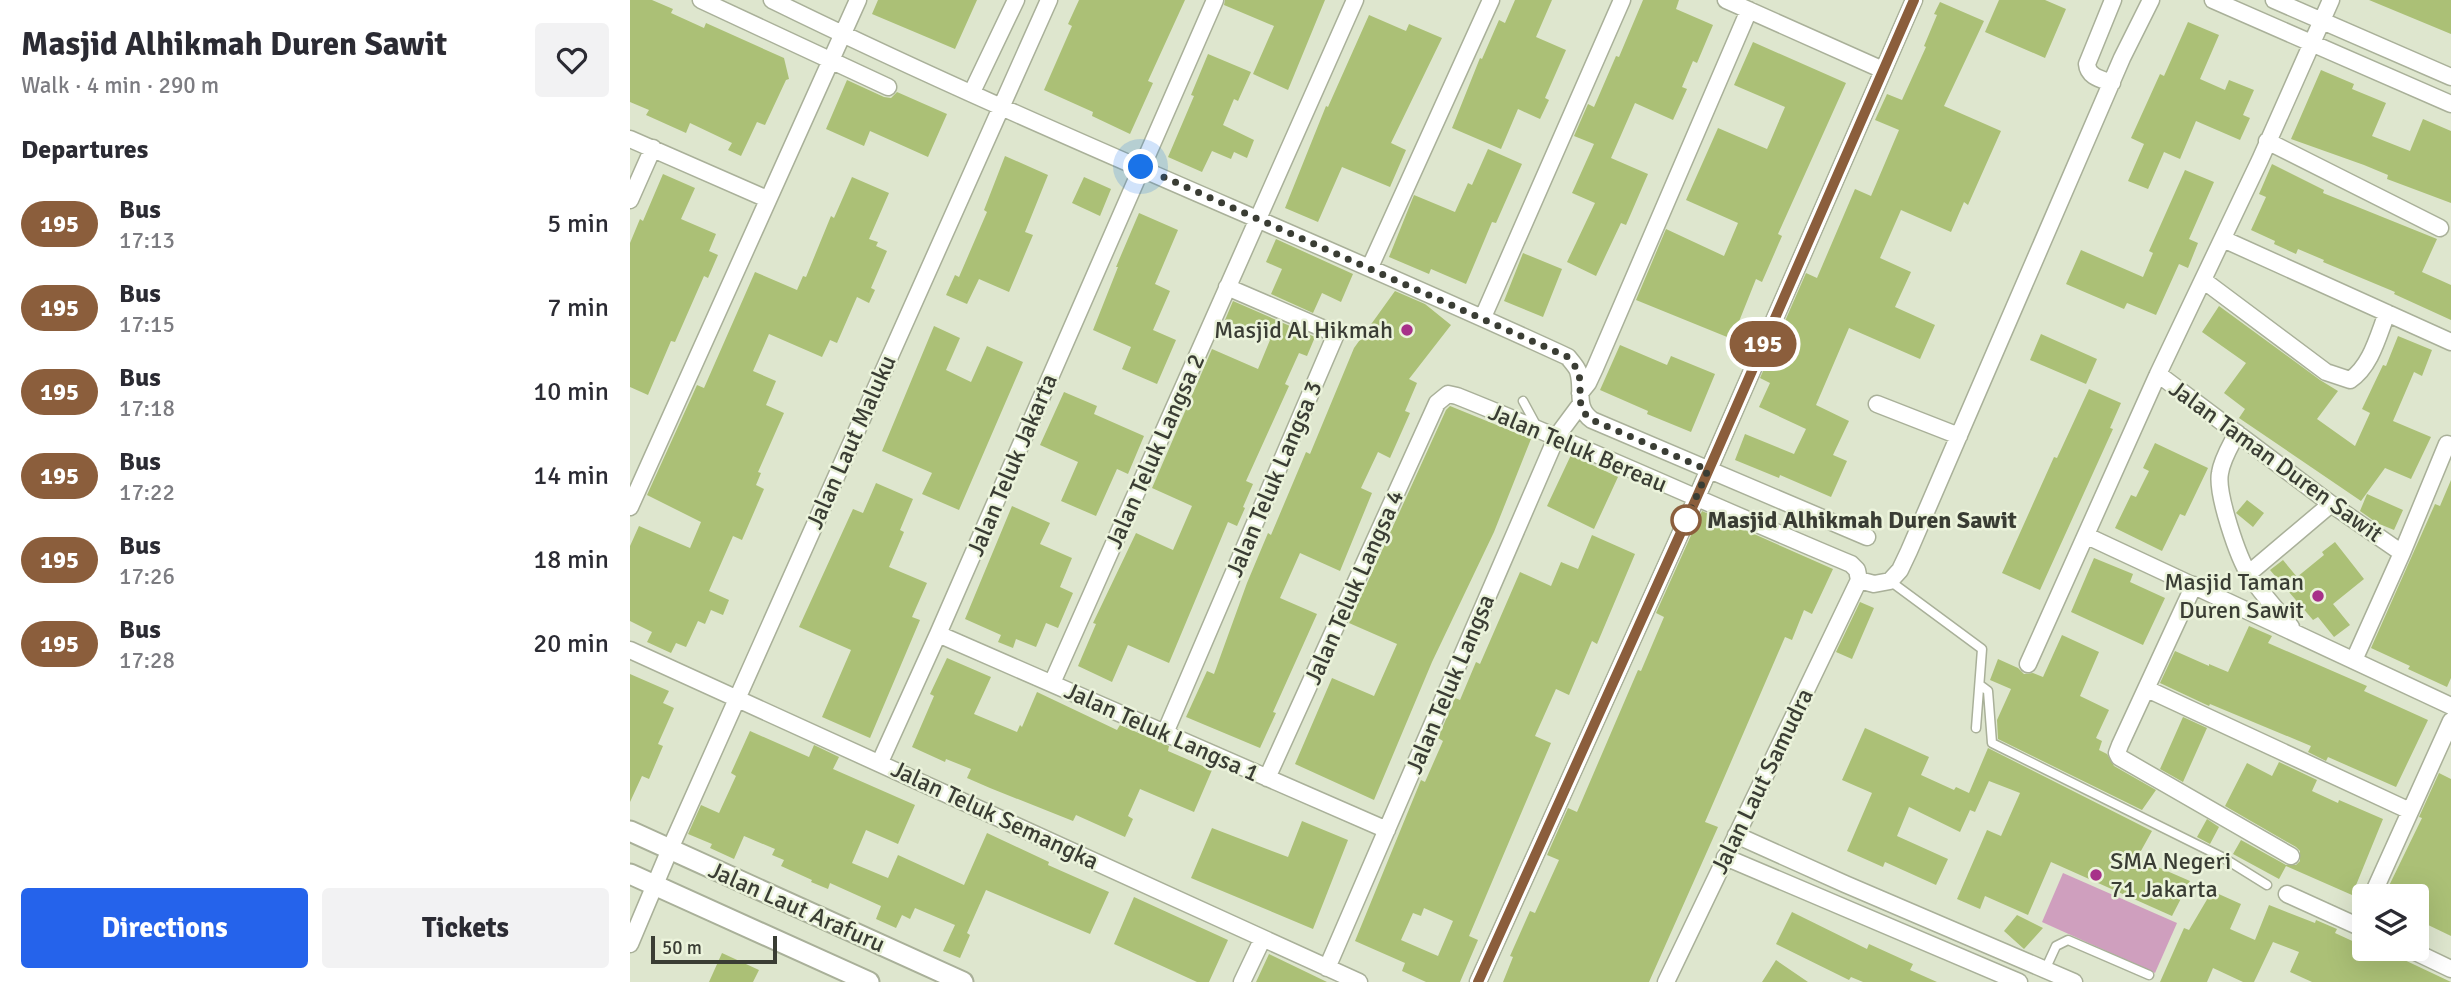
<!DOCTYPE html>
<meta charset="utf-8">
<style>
:root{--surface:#fff;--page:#f2f2f3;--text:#2b2b33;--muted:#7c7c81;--accent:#2563eb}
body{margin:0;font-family:Signika,sans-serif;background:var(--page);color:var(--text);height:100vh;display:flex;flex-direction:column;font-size:26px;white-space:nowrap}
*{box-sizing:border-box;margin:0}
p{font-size:23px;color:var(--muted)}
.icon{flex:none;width:38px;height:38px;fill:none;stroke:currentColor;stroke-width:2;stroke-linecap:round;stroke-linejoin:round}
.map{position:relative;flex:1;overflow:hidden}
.drawer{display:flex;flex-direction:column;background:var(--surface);width:630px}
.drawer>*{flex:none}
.badge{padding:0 14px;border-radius:23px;font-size:24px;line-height:46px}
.buttons{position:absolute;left:1722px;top:884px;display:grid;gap:14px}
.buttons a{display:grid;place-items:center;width:77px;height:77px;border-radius:7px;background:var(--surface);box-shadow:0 7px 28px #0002;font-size:35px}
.scale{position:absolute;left:21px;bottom:18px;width:126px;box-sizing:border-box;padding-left:7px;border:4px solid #3a3d34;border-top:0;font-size:19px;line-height:24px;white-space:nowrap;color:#3a3d34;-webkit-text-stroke:5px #ebf3db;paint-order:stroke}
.you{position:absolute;width:35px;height:35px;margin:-18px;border:5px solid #fff;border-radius:50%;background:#1a73e8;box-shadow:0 0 0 10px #1a73e833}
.map>.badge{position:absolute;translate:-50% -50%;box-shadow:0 0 0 4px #fff}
h2{padding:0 21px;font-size:26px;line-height:63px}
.round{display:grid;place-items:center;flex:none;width:74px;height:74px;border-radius:7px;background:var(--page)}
.head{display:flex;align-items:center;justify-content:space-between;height:119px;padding:0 21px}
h1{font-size:33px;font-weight:700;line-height:52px}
.primary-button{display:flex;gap:14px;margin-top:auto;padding:14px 21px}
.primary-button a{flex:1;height:80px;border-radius:7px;background:var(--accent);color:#fff;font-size:28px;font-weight:700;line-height:80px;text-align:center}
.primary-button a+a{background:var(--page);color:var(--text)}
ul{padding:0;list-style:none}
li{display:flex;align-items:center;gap:21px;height:84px;padding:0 21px}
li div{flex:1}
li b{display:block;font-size:26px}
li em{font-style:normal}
li .badge{min-width:77px;font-weight:700;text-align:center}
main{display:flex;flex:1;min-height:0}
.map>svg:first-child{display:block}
.green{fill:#cf9fbe}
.building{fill:#abc076;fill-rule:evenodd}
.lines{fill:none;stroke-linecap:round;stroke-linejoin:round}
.service-casing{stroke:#a9b099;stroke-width:11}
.minor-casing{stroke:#a9b099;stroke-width:19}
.tertiary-casing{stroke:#a9b099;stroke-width:23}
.service{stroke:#fff;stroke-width:8}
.minor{stroke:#fff;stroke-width:16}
.tertiary{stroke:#fff;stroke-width:19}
.line-casing{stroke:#fff;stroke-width:16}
.line{stroke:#8b5e3c;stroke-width:10}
.walk{stroke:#3a3d34;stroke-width:7;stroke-dasharray:0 12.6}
.poi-dot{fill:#a73189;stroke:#ebf3db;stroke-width:2.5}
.stop-dot{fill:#fff;stroke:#8b5e3c;stroke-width:3.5}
.labels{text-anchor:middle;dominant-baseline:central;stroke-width:5;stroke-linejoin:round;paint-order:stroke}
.poi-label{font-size:24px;fill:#3a3d34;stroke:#ebf3db;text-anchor:end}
.street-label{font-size:24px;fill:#3a3d34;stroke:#ebf3db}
.stop-label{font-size:24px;font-weight:bold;fill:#3a3d34;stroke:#ebf3db;text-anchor:start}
</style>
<main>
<section class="drawer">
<div class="head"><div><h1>Masjid Alhikmah Duren Sawit</h1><p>Walk · 4 min · 290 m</p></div><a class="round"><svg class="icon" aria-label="heart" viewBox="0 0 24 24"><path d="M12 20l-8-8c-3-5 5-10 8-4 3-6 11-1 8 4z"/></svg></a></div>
<h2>Departures</h2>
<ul>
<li><span class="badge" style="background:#8b5e3c;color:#fff">195</span><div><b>Bus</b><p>17:13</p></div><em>5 min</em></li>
<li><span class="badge" style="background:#8b5e3c;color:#fff">195</span><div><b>Bus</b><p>17:15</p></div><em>7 min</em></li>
<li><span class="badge" style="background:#8b5e3c;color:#fff">195</span><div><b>Bus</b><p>17:18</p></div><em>10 min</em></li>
<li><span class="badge" style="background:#8b5e3c;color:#fff">195</span><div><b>Bus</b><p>17:22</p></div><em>14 min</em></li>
<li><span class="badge" style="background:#8b5e3c;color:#fff">195</span><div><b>Bus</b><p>17:26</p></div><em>18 min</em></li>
<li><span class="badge" style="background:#8b5e3c;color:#fff">195</span><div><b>Bus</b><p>17:28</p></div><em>20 min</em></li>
</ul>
<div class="primary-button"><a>Directions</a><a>Tickets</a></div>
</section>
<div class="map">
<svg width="1821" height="982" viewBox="0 0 1821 982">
<rect width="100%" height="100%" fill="#dee6ce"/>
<path class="green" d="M 1433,873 L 1547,923 L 1525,973 L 1412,922 Z"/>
<path class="building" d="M 0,0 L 22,0 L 43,9 L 41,13 L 74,28 L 76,23 L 154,58 L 159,79 L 156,80 L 135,125 L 127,122 L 111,156 L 98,150 L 102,143 L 60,123 L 56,133 L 16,115 L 19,110 L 0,102 Z
M 248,0 L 347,0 L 325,49 L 242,14 Z
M 449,0 L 555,0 L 518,81 L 523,83 L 500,134 L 462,116 L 463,112 L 414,90 L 442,26 L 438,24 Z
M 595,0 L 695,0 L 658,90 L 623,74 L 644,26 L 594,5 Z
M 885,0 L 922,0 L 906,37 L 936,50 L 915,98 L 919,100 L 910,119 L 888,109 L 871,149 L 822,128 L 850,58 L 852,59 L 869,20 L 875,23 Z
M 1013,0 L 1049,0 L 1046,9 L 1083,25 L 1067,63 L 1063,61 L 1052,87 L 1057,89 L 1043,120 L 1005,103 L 981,158 L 1018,174 L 996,225 L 991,223 L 966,276 L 937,262 L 965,203 L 942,193 L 964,144 L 944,136 L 958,104 L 964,107 L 986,56 L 989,57 Z
M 1369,0 L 1415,0 L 1436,9 L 1415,58 L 1355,32 Z
M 1739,0 L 1821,0 L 1821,34 Z
M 1310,2 L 1354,21 L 1314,106 L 1371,131 L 1338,205 L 1334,202 L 1321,232 L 1271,210 L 1250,258 L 1281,272 L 1265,307 L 1305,325 L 1290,359 L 1219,328 L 1186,405 L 1219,421 L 1203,455 L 1217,461 L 1201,497 L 1150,475 L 1149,478 L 1105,460 L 1115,434 L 1164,454 L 1176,429 L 1129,407 L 1140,383 L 1130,378 L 1176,273 L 1187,278 L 1225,189 L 1241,196 L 1269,130 L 1245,120 L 1257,94 L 1272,100 L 1296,47 L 1294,46 L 1307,15 L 1304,14 Z
M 739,15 L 776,31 L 779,24 L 812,38 L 761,143 L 776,150 L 760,187 L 712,167 L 688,222 L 655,208 L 696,106 L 698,107 Z
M 1558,22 L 1589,35 L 1570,79 L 1595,90 L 1599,80 L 1624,90 L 1613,115 L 1620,118 L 1610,140 L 1566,121 L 1550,159 L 1534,152 L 1518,189 L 1498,181 L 1514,144 L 1501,138 L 1530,74 L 1534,76 Z
M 1123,42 L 1216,83 L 1148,234 L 1152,236 L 1132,282 L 1126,279 L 1102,339 L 1006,300 L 1036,229 L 1094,256 L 1108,223 L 1056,200 L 1088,128 L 1137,149 L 1155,107 L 1104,85 Z
M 578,54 L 621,72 L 608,101 L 604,99 L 593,125 L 624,140 L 617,158 L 604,152 L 601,159 L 582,151 L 572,172 L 538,157 L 564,96 L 561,95 Z
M 1691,70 L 1724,84 L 1722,89 L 1756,103 L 1742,136 L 1780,151 L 1793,119 L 1821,131 L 1821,203 L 1757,179 L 1758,175 L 1734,165 L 1661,139 Z
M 217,80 L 254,97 L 261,98 L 267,92 L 317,114 L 298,157 L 240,131 L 234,146 L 196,129 Z
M 858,149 L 892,164 L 866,223 L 862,222 L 836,284 L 801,269 L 799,274 L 759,257 L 784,195 L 825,212 L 838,183 L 842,185 Z
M 375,156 L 418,175 L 395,232 L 403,235 L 379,292 L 349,279 L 337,304 L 316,295 L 325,275 L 329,277 L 357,212 L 354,210 Z
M 1642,164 L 1694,190 L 1693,193 L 1807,239 L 1792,272 L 1821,285 L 1821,320 L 1764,294 L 1765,292 L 1693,262 L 1694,260 L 1668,249 L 1666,254 L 1644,244 L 1645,241 L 1621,230 L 1636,197 L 1629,194 Z
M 1555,170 L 1584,182 L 1559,239 L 1568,243 L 1558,268 L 1549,264 L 1526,315 L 1497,303 L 1494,309 L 1436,284 L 1451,250 L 1513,277 L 1523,253 L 1519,251 Z
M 33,174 L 65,188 L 51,219 L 86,234 L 79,251 L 88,255 L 78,278 L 74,276 L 45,342 L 41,341 L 18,395 L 0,387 L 0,243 L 10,219 L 13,221 Z
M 222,177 L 259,193 L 239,239 L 248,242 L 246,246 L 257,251 L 241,288 L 245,290 L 239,303 L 227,297 L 207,343 L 200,340 L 192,357 L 139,334 L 123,371 L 146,381 L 136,405 L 154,413 L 128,472 L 131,473 L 126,485 L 134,489 L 112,540 L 103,536 L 79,591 L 99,600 L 93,615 L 81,610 L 75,624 L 68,621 L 56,647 L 46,643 L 41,653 L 17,642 L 22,632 L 0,621 L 0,546 L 9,526 L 60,548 L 71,522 L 17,495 L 67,385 L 74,388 L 125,272 L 167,290 L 173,276 L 176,277 L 201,216 L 204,218 Z
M 454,177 L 481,189 L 470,216 L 442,203 Z
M 509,213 L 548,230 L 525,284 L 540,291 L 523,330 L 546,340 L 527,384 L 492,369 L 501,347 L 463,330 L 488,267 L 486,267 Z
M 646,239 L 723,274 L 711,302 L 692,293 L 683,313 L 641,294 L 652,269 L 636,262 Z
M 893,253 L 932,269 L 913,317 L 874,301 Z
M 765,291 L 795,304 L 821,325 L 779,379 L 787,383 L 775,411 L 780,413 L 760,458 L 748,452 L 731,488 L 742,493 L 710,571 L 670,553 L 650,598 L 687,614 L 643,712 L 646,713 L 630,748 L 556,717 L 577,671 L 584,674 L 617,583 L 638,533 L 641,535 L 676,452 L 680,454 L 724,348 Z
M 603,301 L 685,337 L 677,356 L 669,353 L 655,384 L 659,386 L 616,481 L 623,484 L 613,507 L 615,508 L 607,526 L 598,522 L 539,663 L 498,645 L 482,682 L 448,666 L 466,624 L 463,623 L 506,533 L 543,550 L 562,506 L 522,488 L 582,349 L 628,369 L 640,340 L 595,320 Z
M 1589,306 L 1690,380 L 1708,391 L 1687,419 L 1725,446 L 1740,413 L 1732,409 L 1753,365 L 1756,366 L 1768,336 L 1802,350 L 1792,376 L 1784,372 L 1763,421 L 1801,437 L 1781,479 L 1755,468 L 1731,501 L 1609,418 L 1615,409 L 1594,393 L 1616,363 L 1572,332 Z
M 304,326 L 330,338 L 316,370 L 341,382 L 357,346 L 393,362 L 329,510 L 292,494 L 302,473 L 252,451 Z
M 1411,334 L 1467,359 L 1456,384 L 1400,360 Z
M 990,345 L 1037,365 L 1041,356 L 1085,374 L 1061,432 L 1017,414 L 1018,411 L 970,390 Z
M 1459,389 L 1491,403 L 1480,428 L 1483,429 L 1410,590 L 1372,573 L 1424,457 L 1427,458 Z
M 434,392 L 467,406 L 464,414 L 514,436 L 498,474 L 487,469 L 466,516 L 431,501 L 448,462 L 410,445 Z
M 820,406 L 901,439 L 864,532 L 802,662 L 744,800 L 665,764 L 702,678 L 744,696 L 767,644 L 719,623 L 816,410 Z
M 1525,443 L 1578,468 L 1555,516 L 1550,514 L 1532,551 L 1485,528 L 1501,495 L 1506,497 L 1519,471 L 1513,468 Z
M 941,455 L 988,477 L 964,529 L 917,506 Z
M 1821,480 L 1821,678 L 1817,687 L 1778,669 L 1780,666 L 1741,648 L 1805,504 L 1810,506 Z
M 246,483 L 283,499 L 270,530 L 274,532 L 259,567 L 297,583 L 282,617 L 290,620 L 240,738 L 192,717 L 221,650 L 169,627 L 223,509 L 233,513 Z
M 1737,494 L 1773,510 L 1764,530 L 1747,523 L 1730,511 Z
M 1617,500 L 1634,513 L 1623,527 L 1606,513 Z
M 382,506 L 420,523 L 410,544 L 442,558 L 430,587 L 443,593 L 428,628 L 416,623 L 406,647 L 386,639 L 383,648 L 368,642 L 371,635 L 335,619 Z
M 1072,511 L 1203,569 L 1182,614 L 1174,610 L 1162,640 L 1155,637 L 1075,822 L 1088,827 L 1019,982 L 873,982 L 883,957 L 880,956 L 900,911 L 905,913 L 929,860 L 917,855 L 938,808 L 947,812 L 1008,670 L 1011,671 L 1034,617 L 1026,613 Z
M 962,535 L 1005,554 L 967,644 L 962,641 L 939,695 L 926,689 L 905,736 L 921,743 L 839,936 L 848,940 L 830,982 L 796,982 L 772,971 L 775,963 L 725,941 L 791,780 L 795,782 L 813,741 L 808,738 L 825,698 L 830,700 L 846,662 L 850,664 L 890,572 L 921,586 L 931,562 L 948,569 ZM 794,908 L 823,921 L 808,956 L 771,940 L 783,913 L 791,916 Z
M 1705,542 L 1734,579 L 1703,604 L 1720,625 L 1704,637 L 1688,617 L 1683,620 L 1640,570 L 1653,560 L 1667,577 L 1694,555 L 1692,552 Z
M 1464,558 L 1503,574 L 1500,582 L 1535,598 L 1513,645 L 1441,612 Z
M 1230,602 L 1244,608 L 1222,659 L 1206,652 Z
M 1619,626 L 1642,636 L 1638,643 L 1737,686 L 1734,691 L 1798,720 L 1766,787 L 1698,757 L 1696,761 L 1678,752 L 1681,746 L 1580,704 L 1579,706 L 1530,683 L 1545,651 L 1579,666 L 1579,664 L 1598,672 Z
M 1432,635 L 1469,652 L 1450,696 L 1479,710 L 1466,738 L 1472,741 L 1469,750 L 1477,754 L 1484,766 L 1526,790 L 1512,810 L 1368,739 L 1367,720 L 1381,689 L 1360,680 L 1368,659 L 1388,668 L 1394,674 L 1403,673 L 1413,677 Z
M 317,658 L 361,677 L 344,714 L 387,732 L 390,725 L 392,727 L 407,692 L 487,730 L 490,725 L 539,746 L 538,751 L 582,770 L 564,812 L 510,789 L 498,816 L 503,819 L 495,837 L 446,815 L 443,821 L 360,788 L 337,778 L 341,769 L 316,759 L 315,762 L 282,747 L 304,696 L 300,694 Z
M 0,674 L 39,691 L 33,703 L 44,708 L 28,744 L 33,746 L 19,779 L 12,776 L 0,802 Z
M 1553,717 L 1577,728 L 1553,782 L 1530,769 Z
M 1235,728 L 1299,757 L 1291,775 L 1324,790 L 1326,787 L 1339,793 L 1358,748 L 1522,831 L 1507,858 L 1560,881 L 1542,916 L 1421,862 L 1398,915 L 1355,896 L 1350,909 L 1327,899 L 1357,830 L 1371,836 L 1390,793 L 1359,781 L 1345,812 L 1340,810 L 1330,832 L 1279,807 L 1267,836 L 1318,859 L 1306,885 L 1255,862 L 1253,867 L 1217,851 L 1242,793 L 1212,780 Z
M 120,731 L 179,757 L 184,745 L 209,757 L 203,769 L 285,805 L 268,844 L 236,830 L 222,863 L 258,878 L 268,855 L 334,885 L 357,833 L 419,862 L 418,865 L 479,892 L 460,934 L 356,890 L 337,933 L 340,935 L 330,958 L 313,951 L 325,925 L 285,908 L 280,919 L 272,915 L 266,928 L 246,919 L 251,906 L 200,883 L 198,889 L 181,882 L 182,880 L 151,866 L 154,860 L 142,855 L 145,849 L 114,836 L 104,859 L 80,848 L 82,844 L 58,834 L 71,805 L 89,813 L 106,776 L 101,773 Z
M 1649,762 L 1687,780 L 1682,791 L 1708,803 L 1709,800 L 1753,819 L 1722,895 L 1656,866 L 1649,879 L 1603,854 L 1611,840 L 1656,865 L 1666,865 L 1670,861 L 1670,851 L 1666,847 L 1595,806 L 1617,763 L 1642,776 Z
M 1809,773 L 1821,779 L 1821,936 L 1794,923 L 1796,919 L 1787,914 L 1787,896 L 1754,896 L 1792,818 L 1789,817 Z
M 1577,819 L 1589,827 L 1580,844 L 1567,837 Z
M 672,821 L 718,840 L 683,929 L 561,878 L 582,828 L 658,857 Z
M 1582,891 L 1611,904 L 1600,929 L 1625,940 L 1639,905 L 1685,923 L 1686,920 L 1707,929 L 1705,933 L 1731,945 L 1734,942 L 1734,948 L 1749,948 L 1821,982 L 1682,982 L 1660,972 L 1669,952 L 1643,942 L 1624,982 L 1613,982 L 1583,968 L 1577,982 L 1530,982 L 1554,928 L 1559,930 Z
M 504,897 L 598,940 L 579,982 L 567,982 L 484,944 Z
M 1162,912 L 1237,949 L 1239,944 L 1283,964 L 1280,970 L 1307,982 L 1233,982 L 1221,977 L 1219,980 L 1146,944 Z
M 1387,915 L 1413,928 L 1394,949 L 1374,931 Z
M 92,953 L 129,970 L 123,982 L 79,982 Z
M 639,954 L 697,982 L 626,982 Z
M 1146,960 L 1178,982 L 1132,982 Z"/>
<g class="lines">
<g class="service-casing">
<path id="service" d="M 893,401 L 906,425
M 1260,581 L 1352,649 L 1346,728
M 1350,685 L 1358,691 L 1362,743 L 1592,857 L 1637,885
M 1415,970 L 1426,946 L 1438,940 L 1519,975"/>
</g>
<g class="minor-casing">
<path id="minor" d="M 71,0 L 258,87
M 142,0 C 403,128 674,235 938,357 C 941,361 946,366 948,371 C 954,390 944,407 962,420 L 1237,537
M 1096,0 L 1253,70
M 1583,0 L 1821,104
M 1644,0 L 1821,77
M 1482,83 C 1471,79 1458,77 1457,64 L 1483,0
M 342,92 L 386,0
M 0,139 L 137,199
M 1637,141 L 1810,228
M 0,200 L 23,148
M 1593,239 L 1821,342
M 740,267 L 861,0
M 1573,280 L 1696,372 L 1720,380 C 1741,366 1748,336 1757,313
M 853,317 L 992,0
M 1528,374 L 1701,504 L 1772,553
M 950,393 L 958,383 L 965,368 L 1119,10
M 1247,404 L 1329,436
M 1607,433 C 1601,445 1592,459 1590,473 C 1586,493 1608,558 1620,576 C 1632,594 1647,610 1661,627
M 0,507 L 228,0
M 1457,536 L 1821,706
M 1618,574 L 1701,504
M 1229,580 L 1244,584 L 1260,581 L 1270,570 L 1279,551 L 1492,58 L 1521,0
M 1564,585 L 1490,745 L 1487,753 L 1489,757 L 1661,856
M 308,634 L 757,830
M 0,650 L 729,982
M 1724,660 L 1772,553 L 1817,444
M 1398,664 L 1528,374 L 1630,160 L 1701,0
M 422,683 L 725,0
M 1517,689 L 1780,811
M 535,733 L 706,334 L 597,287
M 250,762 L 308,634 L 585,0
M 637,778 L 807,403 L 818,394 L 827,396 C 960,449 1089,509 1221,564 L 1227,570 L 1229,580
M 1106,835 L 1215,884 L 1444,982
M 1095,857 L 1389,982
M 1657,894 L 1734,929
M 1742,896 L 1821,721
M 0,944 L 40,849 L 419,0
M 1777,948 L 1821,969
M 697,968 L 927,436 L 950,405
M 612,982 L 632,940
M 848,982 L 1066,499 L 1284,0
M 1036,982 L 1229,580"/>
</g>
<g class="tertiary-casing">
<path id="tertiary" d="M 0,831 L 333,982
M 0,874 L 239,982"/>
</g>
<use href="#service" class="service"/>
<use href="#minor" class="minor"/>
<use href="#tertiary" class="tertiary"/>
</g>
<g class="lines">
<g class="line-casing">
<path id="line" d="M 848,982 L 1066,499 L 1284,0"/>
</g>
<use href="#line" class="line"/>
<path class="walk" d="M 511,167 L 938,357 C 941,361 946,367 948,371 C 954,390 943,407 962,420 L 1078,470 L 1054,525 L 1056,520"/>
</g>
<g class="poi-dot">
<circle cx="777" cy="330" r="7"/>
<circle cx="1688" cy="596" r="7"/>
<circle cx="1466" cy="875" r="7"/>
</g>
<circle class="stop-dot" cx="1056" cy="520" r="14"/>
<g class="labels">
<g class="poi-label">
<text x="763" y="330">Masjid Al Hikmah</text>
<text x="1674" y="582">Masjid Taman<tspan x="1674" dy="28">Duren Sawit</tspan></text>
<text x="1480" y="861" text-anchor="start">SMA Negeri<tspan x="1480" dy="28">71 Jakarta</tspan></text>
</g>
<g class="street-label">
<text transform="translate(221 442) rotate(-66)">Jalan Laut Maluku</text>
<text transform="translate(948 448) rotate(23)">Jalan Teluk Bereau</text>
<text transform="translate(525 451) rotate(-66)">Jalan Teluk Langsa 2</text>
<text transform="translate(1646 461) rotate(36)">Jalan Taman Duren Sawit</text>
<text transform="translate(382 465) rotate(-67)">Jalan Teluk Jakarta</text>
<text transform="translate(644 479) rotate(-67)">Jalan Teluk Langsa 3</text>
<text transform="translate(724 587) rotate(-66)">Jalan Teluk Langsa 4</text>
<text transform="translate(820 684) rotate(-67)">Jalan Teluk Langsa</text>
<text transform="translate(532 732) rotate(24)">Jalan Teluk Langsa 1</text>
<text transform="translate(1132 781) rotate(-64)">Jalan Laut Samudra</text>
<text transform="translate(365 815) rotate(25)">Jalan Teluk Semangka</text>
<text transform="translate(167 907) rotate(24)">Jalan Laut Arafuru</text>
</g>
<g class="stop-label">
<text x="1077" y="520">Masjid Alhikmah Duren Sawit</text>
</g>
</g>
</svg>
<div class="buttons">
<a><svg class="icon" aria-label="layers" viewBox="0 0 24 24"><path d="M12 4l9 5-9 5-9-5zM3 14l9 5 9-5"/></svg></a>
</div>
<div class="scale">50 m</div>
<div class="you" style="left:511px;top:167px"></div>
<b class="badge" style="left:1133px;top:344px;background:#8b5e3c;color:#fff">195</b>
</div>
</main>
